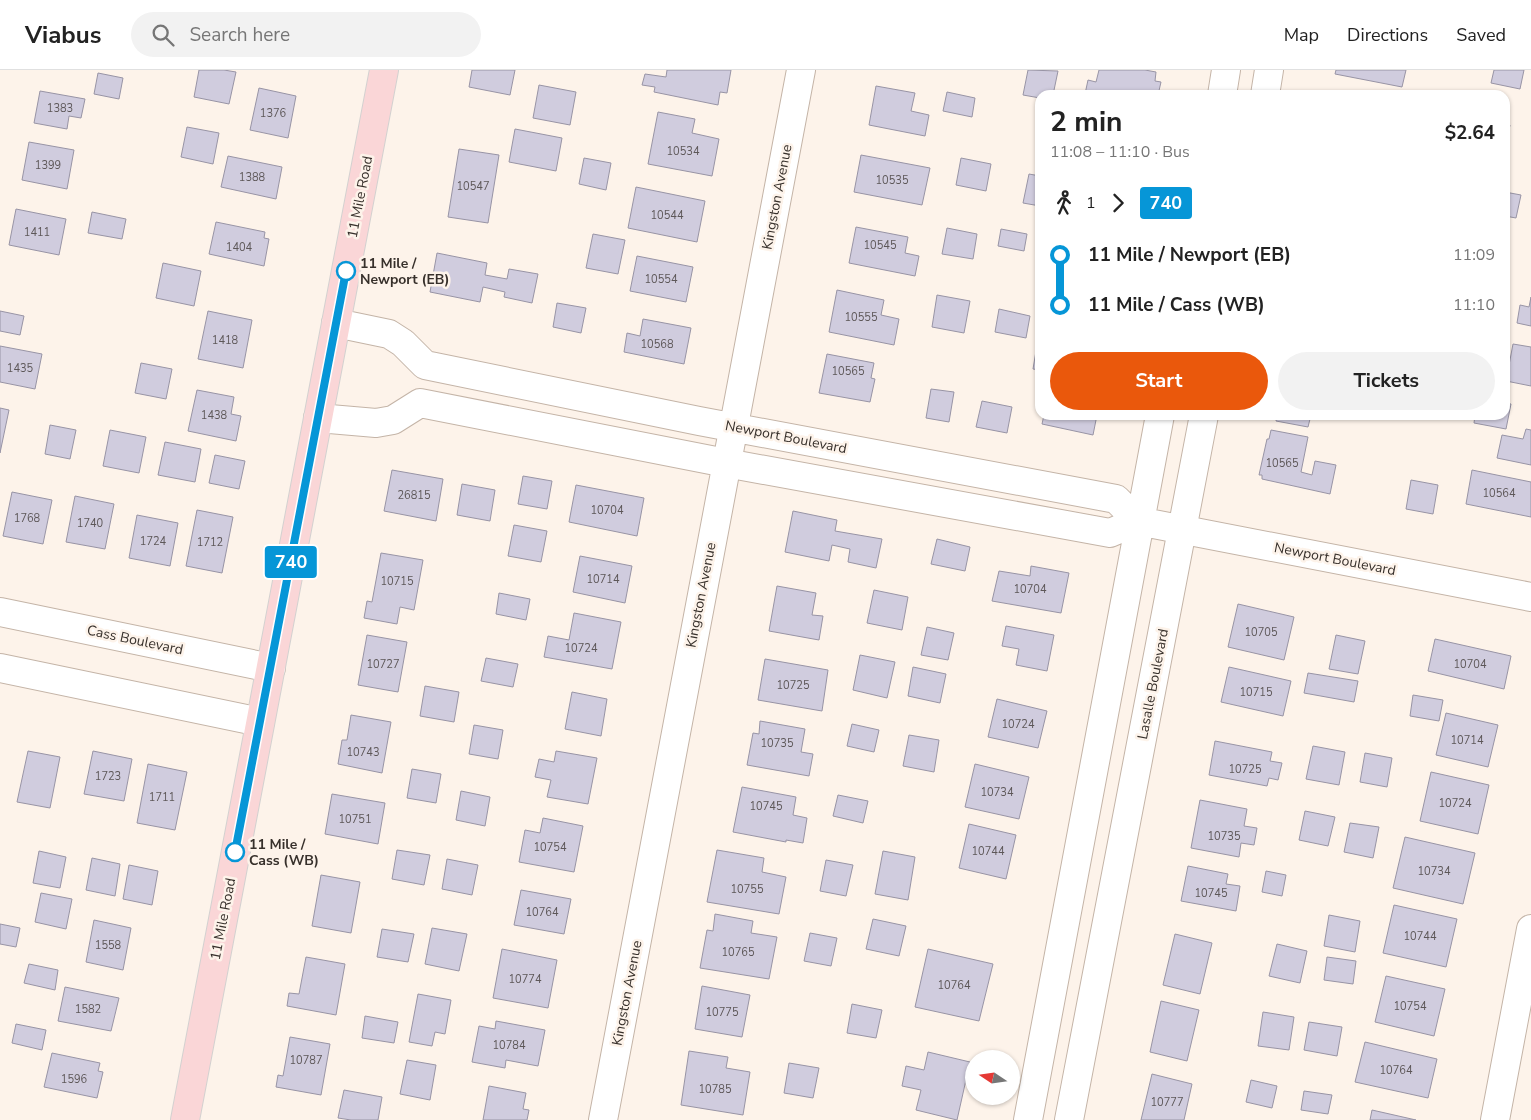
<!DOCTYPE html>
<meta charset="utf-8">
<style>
:root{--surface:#fff;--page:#f2f2f2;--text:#222;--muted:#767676;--line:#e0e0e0;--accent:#ea580c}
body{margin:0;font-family:"Nunito Sans",sans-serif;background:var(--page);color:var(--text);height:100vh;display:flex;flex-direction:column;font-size:19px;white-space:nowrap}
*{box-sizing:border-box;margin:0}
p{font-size:16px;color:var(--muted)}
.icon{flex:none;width:28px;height:28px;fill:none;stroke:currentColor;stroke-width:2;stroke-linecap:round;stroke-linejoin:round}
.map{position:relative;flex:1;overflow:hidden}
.drawer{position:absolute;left:1035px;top:20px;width:475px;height:330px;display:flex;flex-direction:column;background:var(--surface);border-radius:15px;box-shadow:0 1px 4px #0004}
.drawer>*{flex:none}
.badge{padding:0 10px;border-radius:4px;font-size:18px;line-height:32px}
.needle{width:32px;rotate:283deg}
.buttons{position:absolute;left:965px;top:980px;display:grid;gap:10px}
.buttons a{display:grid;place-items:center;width:55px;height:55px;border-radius:50%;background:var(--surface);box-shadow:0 1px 4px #0004;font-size:25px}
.map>.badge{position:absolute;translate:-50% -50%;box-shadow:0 0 0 2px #fff}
.legs{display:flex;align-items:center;gap:8px;height:55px;padding:0 15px;font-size:16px}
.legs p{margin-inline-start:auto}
.summary{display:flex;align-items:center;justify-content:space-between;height:85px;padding:0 15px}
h1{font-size:28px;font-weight:700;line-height:38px}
.button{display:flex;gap:10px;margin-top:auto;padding:10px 15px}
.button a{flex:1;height:58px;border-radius:30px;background:var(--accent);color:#fff;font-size:20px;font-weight:700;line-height:58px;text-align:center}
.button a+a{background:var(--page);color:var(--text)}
ul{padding:0 15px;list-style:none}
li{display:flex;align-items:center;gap:18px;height:50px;font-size:19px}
li i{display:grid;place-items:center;width:8px;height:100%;margin:0 6px;background:currentColor}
li i::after{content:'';width:12px;height:12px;margin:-6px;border:4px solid;border-radius:50%;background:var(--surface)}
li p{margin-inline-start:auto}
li:first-child i{background:linear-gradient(#0000 50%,currentColor 0)}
li:last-child i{background:linear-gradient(currentColor 50%,#0000 0)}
header{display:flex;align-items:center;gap:30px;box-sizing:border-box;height:70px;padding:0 25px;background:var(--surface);border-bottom:1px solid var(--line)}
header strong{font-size:24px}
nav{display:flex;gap:28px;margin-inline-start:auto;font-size:18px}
.search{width:350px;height:45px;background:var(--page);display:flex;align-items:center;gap:12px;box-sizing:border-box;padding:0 18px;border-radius:28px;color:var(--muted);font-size:19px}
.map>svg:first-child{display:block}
.building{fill:#d0ccde;stroke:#9894a5}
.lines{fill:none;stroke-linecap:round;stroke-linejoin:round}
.minor-casing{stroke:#c4b4a7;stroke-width:30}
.major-casing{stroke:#d3d1d0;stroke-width:30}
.minor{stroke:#fff;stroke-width:28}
.major{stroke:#fad6d7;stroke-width:28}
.line-1-casing{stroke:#fff;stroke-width:11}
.line-1{stroke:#0696d7;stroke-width:8}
.stop-1-dot{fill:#fff;stroke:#0696d7;stroke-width:2.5}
.labels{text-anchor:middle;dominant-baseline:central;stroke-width:5;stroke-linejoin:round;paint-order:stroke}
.number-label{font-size:11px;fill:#5d5758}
.street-label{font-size:14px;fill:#37302b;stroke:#fdf3ea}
.stop-label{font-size:14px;font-weight:bold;fill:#37302b;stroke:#fdf3ea;text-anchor:start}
</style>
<header>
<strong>Viabus</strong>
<div class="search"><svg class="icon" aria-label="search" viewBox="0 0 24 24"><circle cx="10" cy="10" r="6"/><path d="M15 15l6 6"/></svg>Search here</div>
<nav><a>Map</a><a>Directions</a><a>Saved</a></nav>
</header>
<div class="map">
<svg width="1531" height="1050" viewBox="0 0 1531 1050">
<rect width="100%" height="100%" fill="#fdf3ea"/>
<path class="building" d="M 199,0 L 224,0 L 236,2 L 229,34 L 194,27 Z
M 472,0 L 515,0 L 510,25 L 469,17 Z
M 667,0 L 731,0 L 727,23 L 720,22 L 718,35 L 654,22 L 655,17 L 642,15 L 645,4 L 666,7 Z
M 1028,0 L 1058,1 L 1053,25 L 1040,25 L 1040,28 L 1023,25 Z
M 1099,0 L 1145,0 L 1156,2 L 1155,11 L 1161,12 L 1158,25 L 1085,24 L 1088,10 L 1096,12 Z
M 1336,0 L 1406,0 L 1402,17 L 1335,4 Z
M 1494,0 L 1524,0 L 1520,19 L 1491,13 Z
M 98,3 L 123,8 L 119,29 L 94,24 Z
M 539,15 L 576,22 L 570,55 L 533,48 Z
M 876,16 L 915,23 L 911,41 L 929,45 L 925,66 L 869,55 Z
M 259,18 L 296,26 L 288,68 L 250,60 Z
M 40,21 L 85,29 L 81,48 L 69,46 L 67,59 L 34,53 Z
M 947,22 L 975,28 L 972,47 L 943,41 Z
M 658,42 L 695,49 L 692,63 L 719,69 L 712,106 L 648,94 Z
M 1505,54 L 1510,55 L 1505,79 Z
M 187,57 L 219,63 L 213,94 L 181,87 Z
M 515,59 L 562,68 L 556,101 L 509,92 Z
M 29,72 L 74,80 L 67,119 L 22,110 Z
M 459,79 L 499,85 L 488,153 L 448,147 Z
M 861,85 L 930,98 L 922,135 L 854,122 Z
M 228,86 L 282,97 L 276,129 L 221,117 Z
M 584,88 L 611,93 L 606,120 L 579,114 Z
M 961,88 L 991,94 L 986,121 L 956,115 Z
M 1029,104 L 1040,106 L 1040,136 L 1023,133 Z
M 636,117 L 705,131 L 697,172 L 628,158 Z
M 1505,122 L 1521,125 L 1516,148 L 1505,146 Z
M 16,139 L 66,149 L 59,185 L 9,175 Z
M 92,142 L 126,149 L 122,169 L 88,163 Z
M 216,152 L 265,162 L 264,168 L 269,169 L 264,196 L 209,184 Z
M 856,157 L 908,167 L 905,183 L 919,186 L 915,206 L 849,193 Z
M 947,158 L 977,164 L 973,189 L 942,184 Z
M 1001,159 L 1027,164 L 1024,181 L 998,176 Z
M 593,164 L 625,170 L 618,204 L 586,198 Z
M 437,183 L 487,193 L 485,205 L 507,209 L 509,199 L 538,204 L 532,233 L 504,227 L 505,222 L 483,217 L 480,232 L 430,222 Z
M 637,186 L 693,197 L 686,232 L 630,221 Z
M 163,193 L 201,201 L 194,236 L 156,228 Z
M 837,220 L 884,230 L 881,245 L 899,249 L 894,275 L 829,262 Z
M 937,225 L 970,231 L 964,263 L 932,257 Z
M 1531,227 L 1531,256 L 1517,253 L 1520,235 L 1529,237 Z
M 557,233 L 586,238 L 581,263 L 553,257 Z
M 999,239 L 1030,246 L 1026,268 L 995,262 Z
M 0,241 L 24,246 L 20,265 L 0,261 Z
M 208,241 L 252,250 L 243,298 L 198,289 Z
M 643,249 L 691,258 L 684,294 L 624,282 L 627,263 L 640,266 Z
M 1513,274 L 1531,277 L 1531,316 L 1506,311 Z
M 0,276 L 42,284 L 35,319 L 0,312 Z
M 1036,281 L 1040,282 L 1040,300 L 1033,299 Z
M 827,284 L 874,293 L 871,308 L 875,309 L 870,332 L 819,323 Z
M 141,293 L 172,299 L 166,329 L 135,323 Z
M 931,319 L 954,322 L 949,352 L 926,348 Z
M 197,320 L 234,327 L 231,344 L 241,346 L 236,371 L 188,361 Z
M 982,331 L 1012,337 L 1007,363 L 976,357 Z
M 1505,333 L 1511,334 L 1506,359 L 1474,353 L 1475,345 L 1505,345 Z
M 0,338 L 9,340 L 0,383 Z
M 1044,345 L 1097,345 L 1093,365 L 1042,354 Z
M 1277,345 L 1311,345 L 1308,357 L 1276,351 Z
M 50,355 L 76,360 L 70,389 L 45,384 Z
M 1526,359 L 1531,360 L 1531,395 L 1497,388 L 1502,365 L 1523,369 Z
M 110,360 L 146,367 L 139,403 L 103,396 Z
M 1271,360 L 1308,367 L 1301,402 L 1312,405 L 1315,391 L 1336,395 L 1330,424 L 1262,409 L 1262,405 L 1259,405 L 1267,369 L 1269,369 Z
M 165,372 L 201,379 L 195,412 L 158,405 Z
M 215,385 L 245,391 L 239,419 L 209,413 Z
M 392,400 L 443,409 L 436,451 L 384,441 Z
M 1472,400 L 1531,412 L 1531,447 L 1466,434 Z
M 523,406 L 552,411 L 547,439 L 518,434 Z
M 1411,410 L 1438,415 L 1433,444 L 1406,439 Z
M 462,414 L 495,420 L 490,451 L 457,445 Z
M 576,415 L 644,428 L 637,466 L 569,452 Z
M 12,422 L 52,430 L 43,474 L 3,466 Z
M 75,426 L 114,434 L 105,479 L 66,472 Z
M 197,440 L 233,447 L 222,503 L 186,496 Z
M 793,441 L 837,450 L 835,461 L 882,469 L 876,498 L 848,492 L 850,479 L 832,475 L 829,491 L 785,482 Z
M 137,445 L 178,453 L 170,496 L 129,488 Z
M 514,455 L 547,461 L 541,492 L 508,486 Z
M 937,469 L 970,477 L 965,501 L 931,494 Z
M 381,483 L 423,490 L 414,540 L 400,537 L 397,554 L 364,548 L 367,531 L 372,532 Z
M 580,486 L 632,496 L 625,533 L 573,522 Z
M 1031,496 L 1069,503 L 1061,543 L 992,531 L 999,501 L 1030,506 Z
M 777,516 L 816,523 L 812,545 L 823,546 L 819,570 L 769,561 Z
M 874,520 L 908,527 L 902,560 L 867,553 Z
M 499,523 L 530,529 L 526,550 L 496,544 Z
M 1238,534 L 1294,547 L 1284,590 L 1228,577 Z
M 574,543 L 621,552 L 612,599 L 544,587 L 548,566 L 569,570 Z
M 1006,556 L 1054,565 L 1047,601 L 1016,595 L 1019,579 L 1002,576 Z
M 927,557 L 954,563 L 948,590 L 921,585 Z
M 367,565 L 407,572 L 398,622 L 358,615 Z
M 1336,565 L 1365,571 L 1358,604 L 1329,599 Z
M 1435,569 L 1511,586 L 1504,619 L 1428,601 Z
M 860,585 L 895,592 L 887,628 L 853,620 Z
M 486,588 L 518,594 L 513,617 L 481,611 Z
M 765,589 L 828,600 L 822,641 L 758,630 Z
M 913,597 L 946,604 L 940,633 L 908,626 Z
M 1229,597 L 1291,611 L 1283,646 L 1221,632 Z
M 1308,603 L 1358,611 L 1354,632 L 1304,623 Z
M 425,616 L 459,622 L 454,652 L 420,646 Z
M 572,622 L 607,629 L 601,666 L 565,659 Z
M 1413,625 L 1443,630 L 1439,651 L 1410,646 Z
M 997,629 L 1047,641 L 1038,678 L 988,667 Z
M 1446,643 L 1498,655 L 1488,697 L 1436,685 Z
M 351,645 L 391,652 L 382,703 L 338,694 L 342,670 L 347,670 Z
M 760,651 L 805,659 L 801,682 L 813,684 L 809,706 L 747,695 L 753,663 L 759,664 Z
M 852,654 L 879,660 L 874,682 L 847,676 Z
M 474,655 L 503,660 L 498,689 L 469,684 Z
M 909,665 L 939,670 L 934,702 L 903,696 Z
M 1215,671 L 1272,682 L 1270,691 L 1282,693 L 1278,710 L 1269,708 L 1267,716 L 1209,705 Z
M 1313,676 L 1345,682 L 1339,715 L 1306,709 Z
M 28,681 L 60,687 L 50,738 L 17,732 Z
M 93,681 L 132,689 L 124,731 L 84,724 Z
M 556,681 L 597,688 L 588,734 L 547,727 L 551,710 L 535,707 L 539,689 L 554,692 Z
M 1365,683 L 1392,688 L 1387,717 L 1360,712 Z
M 148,694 L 187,702 L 175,760 L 137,753 Z
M 975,694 L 1029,707 L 1019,749 L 965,737 Z
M 412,699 L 441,704 L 436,733 L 407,728 Z
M 1431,702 L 1489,715 L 1478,764 L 1420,751 Z
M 742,717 L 796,727 L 793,745 L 807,748 L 803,773 L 786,770 L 786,772 L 733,762 Z
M 461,721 L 490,727 L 485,756 L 456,750 Z
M 332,724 L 385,733 L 378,774 L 325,764 Z
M 838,725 L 868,731 L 863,753 L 833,746 Z
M 1200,730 L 1247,739 L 1244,756 L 1257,758 L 1254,775 L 1241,773 L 1239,787 L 1191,778 Z
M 1305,741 L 1335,747 L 1328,776 L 1299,770 Z
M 543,748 L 583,756 L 574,802 L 519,792 L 525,760 L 540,763 Z
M 1350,753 L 1379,757 L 1373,788 L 1344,782 Z
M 969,754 L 1016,765 L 1006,809 L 959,798 Z
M 1405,767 L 1475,783 L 1463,834 L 1393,818 Z
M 397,780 L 430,785 L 424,815 L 392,809 Z
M 717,780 L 764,788 L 762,802 L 786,807 L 779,844 L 707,832 Z
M 39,781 L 66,787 L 60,818 L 33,813 Z
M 883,781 L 915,787 L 908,830 L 875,824 Z
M 92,788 L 120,794 L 115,826 L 86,820 Z
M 447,789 L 478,795 L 472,825 L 442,819 Z
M 826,790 L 853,795 L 846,826 L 820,821 Z
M 129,795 L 158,801 L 152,835 L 123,829 Z
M 1188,796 L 1228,804 L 1226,814 L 1240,816 L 1236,841 L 1181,831 Z
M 1266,801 L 1286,805 L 1282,826 L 1262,822 Z
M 321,805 L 360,812 L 351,863 L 312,856 Z
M 521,820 L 571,829 L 564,864 L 514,855 Z
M 41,823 L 72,829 L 66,859 L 35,852 Z
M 1394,835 L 1457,849 L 1446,897 L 1383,883 Z
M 715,844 L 753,851 L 751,863 L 777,867 L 769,909 L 700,898 L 707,860 L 713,861 Z
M 1329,845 L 1360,851 L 1355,882 L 1324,876 Z
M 873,849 L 906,856 L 899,886 L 866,879 Z
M 94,850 L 131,858 L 123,900 L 86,892 Z
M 0,854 L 20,858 L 16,877 L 0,874 Z
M 432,858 L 467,864 L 459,901 L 425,894 Z
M 382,859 L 414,864 L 408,892 L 377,887 Z
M 810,863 L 837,868 L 831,896 L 804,891 Z
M 1175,864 L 1212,873 L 1200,924 L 1163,915 Z
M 1277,874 L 1307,881 L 1300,913 L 1269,906 Z
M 502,879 L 557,890 L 548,938 L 493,928 Z
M 928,879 L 993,894 L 979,951 L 915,937 Z
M 306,887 L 345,894 L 336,945 L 287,936 L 289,923 L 299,924 Z
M 1327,887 L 1356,891 L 1353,914 L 1324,910 Z
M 29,894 L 58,900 L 55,920 L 24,913 Z
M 1386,906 L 1445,919 L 1434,966 L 1375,952 Z
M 702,916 L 750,925 L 742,967 L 695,959 Z
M 65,917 L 119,928 L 111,961 L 58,951 Z
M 418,924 L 451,930 L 445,964 L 435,962 L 432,976 L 409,972 Z
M 1161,931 L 1199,940 L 1187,991 L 1150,982 Z
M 852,934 L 882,940 L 876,968 L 847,963 Z
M 1263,942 L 1294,947 L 1289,980 L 1258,976 Z
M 365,946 L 398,952 L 394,973 L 362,968 Z
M 496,951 L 545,960 L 538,996 L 506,990 L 505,998 L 472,992 L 479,956 L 495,959 Z
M 1309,952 L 1342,957 L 1337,986 L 1304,980 Z
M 16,954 L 46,960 L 42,980 L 12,973 Z
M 290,967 L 330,974 L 321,1025 L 276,1017 L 278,1005 L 283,1006 Z
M 1365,972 L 1437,989 L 1428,1028 L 1355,1012 Z
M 689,981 L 728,987 L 726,998 L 750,1002 L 743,1045 L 681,1035 Z
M 928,982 L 970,992 L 957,1050 L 916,1040 L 921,1020 L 902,1016 L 906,996 L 924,1000 Z
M 52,983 L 100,993 L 98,1001 L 103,1002 L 97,1028 L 44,1017 Z
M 407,990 L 436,995 L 430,1030 L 400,1024 Z
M 789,993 L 819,998 L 813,1028 L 784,1023 Z
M 1152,1004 L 1192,1014 L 1184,1050 L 1141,1050 Z
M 1251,1010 L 1277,1016 L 1272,1038 L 1246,1032 Z
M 489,1016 L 526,1023 L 523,1039 L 529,1040 L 527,1050 L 483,1050 Z
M 344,1020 L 382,1027 L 378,1050 L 351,1050 L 338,1048 Z
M 1304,1021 L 1332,1025 L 1328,1044 L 1301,1040 Z
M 1372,1040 L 1416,1050 L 1370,1050 Z"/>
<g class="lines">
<g class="minor-casing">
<path id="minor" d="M 1222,25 L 1226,0
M 1265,25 L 1269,0
M 318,348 L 376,353 L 393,350 L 420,333 L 726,393 L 1110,463 L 1138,451 L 1116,429 L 699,351 L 425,295 L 403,273 L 389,264 L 336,253
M 1138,451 L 1531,527
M 0,542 L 271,598
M 0,598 L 260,652
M 603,1050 L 801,0
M 1028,1050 L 1160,345
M 1069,1050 L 1204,345
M 1495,1050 L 1531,859"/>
</g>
<g class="major-casing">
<path id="major" d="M 185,1050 L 384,0"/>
</g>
<use href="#minor" class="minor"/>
<use href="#major" class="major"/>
</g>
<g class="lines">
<g class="line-1-casing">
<path id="line-1" d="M 235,782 L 346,201"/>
</g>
<use href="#line-1" class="line-1"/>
</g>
<g class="stop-1-dot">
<circle cx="346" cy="201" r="9"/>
<circle cx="235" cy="782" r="9"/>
</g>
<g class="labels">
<g class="number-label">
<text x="60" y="38">1383</text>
<text x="273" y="43">1376</text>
<text x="683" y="81">10534</text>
<text x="48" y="95">1399</text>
<text x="252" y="107">1388</text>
<text x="892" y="110">10535</text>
<text x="473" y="116">10547</text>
<text x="667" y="145">10544</text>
<text x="37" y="162">1411</text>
<text x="880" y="175">10545</text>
<text x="239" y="177">1404</text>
<text x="661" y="209">10554</text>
<text x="861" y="247">10555</text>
<text x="225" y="270">1418</text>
<text x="657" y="274">10568</text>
<text x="20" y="298">1435</text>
<text x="848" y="301">10565</text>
<text x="214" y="345">1438</text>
<text x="1282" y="393">10565</text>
<text x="1499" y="423">10564</text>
<text x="414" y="425">26815</text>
<text x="607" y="440">10704</text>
<text x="27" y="448">1768</text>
<text x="90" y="453">1740</text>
<text x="153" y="471">1724</text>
<text x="210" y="472">1712</text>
<text x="603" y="509">10714</text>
<text x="397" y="511">10715</text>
<text x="1030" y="519">10704</text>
<text x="1261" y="562">10705</text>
<text x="581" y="578">10724</text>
<text x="383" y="594">10727</text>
<text x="1470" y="594">10704</text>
<text x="793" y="615">10725</text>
<text x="1256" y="622">10715</text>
<text x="1018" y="654">10724</text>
<text x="1467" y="670">10714</text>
<text x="777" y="673">10735</text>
<text x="363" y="682">10743</text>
<text x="1245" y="699">10725</text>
<text x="108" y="706">1723</text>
<text x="997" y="722">10734</text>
<text x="162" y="727">1711</text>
<text x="1455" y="733">10724</text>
<text x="766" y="736">10745</text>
<text x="355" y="749">10751</text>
<text x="1224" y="766">10735</text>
<text x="550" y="777">10754</text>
<text x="988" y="781">10744</text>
<text x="1434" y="801">10734</text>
<text x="747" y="819">10755</text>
<text x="1211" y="823">10745</text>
<text x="542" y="842">10764</text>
<text x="1420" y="866">10744</text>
<text x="108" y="875">1558</text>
<text x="738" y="882">10765</text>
<text x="525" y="909">10774</text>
<text x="954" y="915">10764</text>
<text x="1410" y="936">10754</text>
<text x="88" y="939">1582</text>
<text x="722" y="942">10775</text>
<text x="509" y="975">10784</text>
<text x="306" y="990">10787</text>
<text x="1396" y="1000">10764</text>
<text x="74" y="1009">1596</text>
<text x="715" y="1019">10785</text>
<text x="1167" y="1032">10777</text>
</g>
<g class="street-label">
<text transform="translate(360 127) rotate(-79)">11 Mile Road</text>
<text transform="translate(777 127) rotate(-79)">Kingston Avenue</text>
<text transform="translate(786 367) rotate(11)">Newport Boulevard</text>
<text transform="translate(1335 489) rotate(11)">Newport Boulevard</text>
<text transform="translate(701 525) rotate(-79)">Kingston Avenue</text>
<text transform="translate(135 570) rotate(12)">Cass Boulevard</text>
<text transform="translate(1153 614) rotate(-79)">Lasalle Boulevard</text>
<text transform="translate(223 849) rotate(-79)">11 Mile Road</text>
<text transform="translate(627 923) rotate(-79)">Kingston Avenue</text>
</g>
<g class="stop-label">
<text x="360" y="193">11 Mile /<tspan x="360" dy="16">Newport (EB)</tspan></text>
<text x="249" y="774">11 Mile /<tspan x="249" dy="16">Cass (WB)</tspan></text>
</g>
</g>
</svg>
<div class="buttons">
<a><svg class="needle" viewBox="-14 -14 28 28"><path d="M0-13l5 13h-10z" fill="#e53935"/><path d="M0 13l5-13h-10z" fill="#767676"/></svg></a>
</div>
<b class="badge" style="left:291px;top:492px;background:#0696d7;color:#fff">740</b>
<section class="drawer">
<div class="summary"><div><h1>2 min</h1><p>11:08 – 11:10 · Bus</p></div><b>$2.64</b></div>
<div class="legs"><svg class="icon" aria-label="walk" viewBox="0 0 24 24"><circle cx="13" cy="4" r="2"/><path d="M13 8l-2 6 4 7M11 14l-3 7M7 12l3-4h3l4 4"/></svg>1<svg class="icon" aria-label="forward" viewBox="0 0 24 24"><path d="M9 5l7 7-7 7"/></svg><b class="badge" style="background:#0696d7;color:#fff">740</b></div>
<ul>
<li><i style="color:#0696d7"></i><b>11 Mile / Newport (EB)</b><p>11:09</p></li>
<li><i style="color:#0696d7"></i><b>11 Mile / Cass (WB)</b><p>11:10</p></li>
</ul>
<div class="button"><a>Start</a><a>Tickets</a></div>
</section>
</div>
